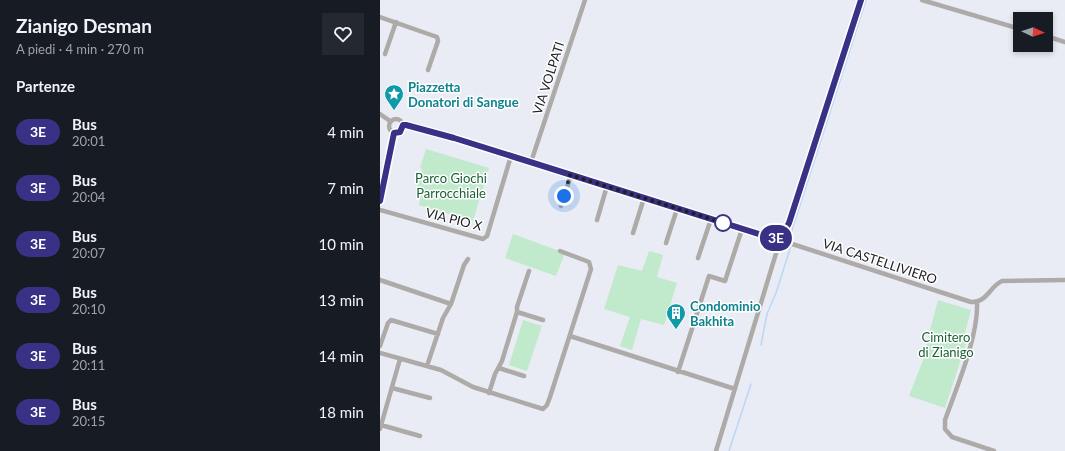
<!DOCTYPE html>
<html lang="it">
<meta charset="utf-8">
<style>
:root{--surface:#171b24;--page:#242831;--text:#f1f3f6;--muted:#9ea1a6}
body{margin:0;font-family:Lato,sans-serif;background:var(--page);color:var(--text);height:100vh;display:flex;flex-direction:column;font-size:15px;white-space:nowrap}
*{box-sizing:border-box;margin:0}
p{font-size:13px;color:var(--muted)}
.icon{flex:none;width:22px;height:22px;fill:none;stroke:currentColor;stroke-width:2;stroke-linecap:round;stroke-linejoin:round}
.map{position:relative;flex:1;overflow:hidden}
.sheet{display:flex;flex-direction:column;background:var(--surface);width:380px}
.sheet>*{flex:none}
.badge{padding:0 8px;border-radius:13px;font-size:14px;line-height:26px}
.needle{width:26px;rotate:93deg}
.buttons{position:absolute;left:633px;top:12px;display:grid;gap:8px}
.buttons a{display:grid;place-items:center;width:40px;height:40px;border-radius:0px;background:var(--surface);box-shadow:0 2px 6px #0003;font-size:20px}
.you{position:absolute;width:20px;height:20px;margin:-10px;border:3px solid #fff;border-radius:50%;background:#1a73e8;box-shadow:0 0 0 6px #1a73e833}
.map>.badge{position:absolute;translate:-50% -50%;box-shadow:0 0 0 2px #fff}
h2{padding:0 16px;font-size:15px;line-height:36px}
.round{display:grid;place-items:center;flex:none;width:42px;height:42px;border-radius:0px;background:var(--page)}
.summary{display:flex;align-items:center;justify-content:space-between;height:68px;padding:0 16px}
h1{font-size:19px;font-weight:700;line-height:30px}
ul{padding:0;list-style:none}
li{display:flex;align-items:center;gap:12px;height:56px;padding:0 16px}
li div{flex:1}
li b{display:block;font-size:15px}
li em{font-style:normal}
li .badge{min-width:44px;font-weight:700;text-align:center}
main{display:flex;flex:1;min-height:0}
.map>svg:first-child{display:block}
.green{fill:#c1e9cb}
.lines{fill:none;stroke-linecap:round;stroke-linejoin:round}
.stream{stroke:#bad7f7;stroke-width:1.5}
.minor{stroke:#adaaa8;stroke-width:4.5}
.line-casing{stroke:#fff;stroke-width:9}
.line{stroke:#393185;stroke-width:6}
.walk{stroke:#1e1f22;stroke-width:4;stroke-dasharray:0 7.2}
.stop-dot{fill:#fff;stroke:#393185;stroke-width:2}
.labels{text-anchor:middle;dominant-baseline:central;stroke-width:3;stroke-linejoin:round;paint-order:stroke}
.street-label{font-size:13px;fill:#1e1f22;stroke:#fff}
.culture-label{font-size:13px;font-weight:bold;fill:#0d838f;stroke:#fff;text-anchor:start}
.park-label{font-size:13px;fill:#1b6036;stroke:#fff}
</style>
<main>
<section class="sheet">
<div class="summary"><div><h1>Zianigo Desman</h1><p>A piedi · 4 min · 270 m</p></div><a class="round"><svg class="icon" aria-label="heart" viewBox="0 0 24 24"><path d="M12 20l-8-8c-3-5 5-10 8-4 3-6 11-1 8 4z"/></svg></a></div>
<h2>Partenze</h2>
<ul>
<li><span class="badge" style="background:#393185;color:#fff">3E</span><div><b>Bus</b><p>20:01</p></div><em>4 min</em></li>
<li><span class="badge" style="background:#393185;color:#fff">3E</span><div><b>Bus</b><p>20:04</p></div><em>7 min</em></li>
<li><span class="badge" style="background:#393185;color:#fff">3E</span><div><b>Bus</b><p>20:07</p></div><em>10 min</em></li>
<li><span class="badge" style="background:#393185;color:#fff">3E</span><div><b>Bus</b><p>20:10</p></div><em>13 min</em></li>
<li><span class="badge" style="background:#393185;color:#fff">3E</span><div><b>Bus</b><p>20:11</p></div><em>14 min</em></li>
<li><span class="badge" style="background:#393185;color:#fff">3E</span><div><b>Bus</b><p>20:15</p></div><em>18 min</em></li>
</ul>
</section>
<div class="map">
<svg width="685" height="451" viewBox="0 0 685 451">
<rect width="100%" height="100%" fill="#e9ecf4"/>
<path class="green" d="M 46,149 L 109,168 L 93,221 L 39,205 L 42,189 L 37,187 L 42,169 L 40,168 Z
M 133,234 L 185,253 L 176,276 L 125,258 Z
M 269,251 L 283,255 L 277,277 L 297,283 L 284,325 L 261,319 L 252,350 L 240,346 L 250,317 L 224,309 L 238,265 L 262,271 Z
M 558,300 L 591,310 L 584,337 L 588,338 L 565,408 L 529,396 L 547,350 L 545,349 Z
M 143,320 L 162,326 L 147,371 L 129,365 Z"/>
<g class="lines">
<path class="stream" d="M 413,239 L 412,230 L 486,0
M 381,345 L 387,314 L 396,293 L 411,246
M 349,451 L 371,384"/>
<path class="minor" d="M 542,0 L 640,29
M 0,17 L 57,37 L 58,41 L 48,70
M 666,36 L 685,42
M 5,54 L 16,22
M 0,114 L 10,121
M9 126a7 7 0 1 1 14 0a7 7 0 1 1-14 0Z
M 23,125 L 32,126 L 73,138 L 385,236 L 398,237 L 404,232 L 409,223 L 481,0
M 151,162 L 205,0
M 0,201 L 14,133
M 181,206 L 191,175
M 0,210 L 103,239 L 107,236 L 131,156
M 217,220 L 227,186
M 253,233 L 264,198
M 401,235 L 403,241 L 591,302 C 607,303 610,286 622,281 L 685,280
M 286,243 L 297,209
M 318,258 L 331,219
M 0,280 L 71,304
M 597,302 C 599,335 576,389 565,420 L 565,429 L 572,437 L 614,451
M 137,312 L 163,320
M 190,336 L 355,389
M 0,346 L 8,323 L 11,320 L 58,334
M 0,353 L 61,370 L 93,387 L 163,409 L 167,405 L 170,397 L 211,269 L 209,262 L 180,251
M 47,366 L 63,318 L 71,304 L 84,265 L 88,259
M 119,368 L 144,376
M 298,372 L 329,276 L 345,281 L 362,229
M 12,388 L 50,398
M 109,393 L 115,374 L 122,361 L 137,312 L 137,307 L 149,271
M 1,425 L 40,436
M 0,429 L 20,359
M 336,451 L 401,237"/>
</g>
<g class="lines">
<g class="line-casing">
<path id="line" d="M 0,201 L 14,133 L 20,132 L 23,125 L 26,125 L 74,138 L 385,236 L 398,237 L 404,232 L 409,223 L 481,0"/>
</g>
<use href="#line" class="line"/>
<path class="walk" d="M 184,196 L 190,175 L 347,224 L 343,223"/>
</g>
<defs>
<g id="sight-pin" transform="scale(1)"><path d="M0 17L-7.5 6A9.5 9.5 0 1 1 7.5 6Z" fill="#0f9aa8" stroke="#fff"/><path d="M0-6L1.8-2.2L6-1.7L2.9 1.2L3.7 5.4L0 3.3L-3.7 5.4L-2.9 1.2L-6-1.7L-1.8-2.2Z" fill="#fff"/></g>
<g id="building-pin" transform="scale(1)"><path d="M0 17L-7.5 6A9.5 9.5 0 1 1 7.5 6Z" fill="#0f9aa8" stroke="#fff"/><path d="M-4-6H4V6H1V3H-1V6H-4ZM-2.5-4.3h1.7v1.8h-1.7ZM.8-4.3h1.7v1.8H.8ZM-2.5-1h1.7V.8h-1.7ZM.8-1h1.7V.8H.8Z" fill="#fff"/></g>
</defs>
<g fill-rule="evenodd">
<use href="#sight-pin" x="14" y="94"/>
<use href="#building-pin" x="296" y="313"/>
</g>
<circle class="stop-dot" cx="343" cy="223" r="8"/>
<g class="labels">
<g class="street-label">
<text transform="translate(168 78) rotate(-72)">VIA VOLPATI</text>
<text transform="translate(74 219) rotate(14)">VIA PIO X</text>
<text transform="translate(500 261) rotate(18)">VIA CASTELLIVIERO</text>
</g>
<g class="culture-label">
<text x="28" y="87">Piazzetta<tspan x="28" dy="15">Donatori di Sangue</tspan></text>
<text x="310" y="306">Condominio<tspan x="310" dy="15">Bakhita</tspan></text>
</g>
<g class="park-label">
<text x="71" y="178">Parco Giochi<tspan x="71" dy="15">Parrocchiale</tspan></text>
<text x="566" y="337">Cimitero<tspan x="566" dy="15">di Zianigo</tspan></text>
</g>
</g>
</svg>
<div class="buttons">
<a><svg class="needle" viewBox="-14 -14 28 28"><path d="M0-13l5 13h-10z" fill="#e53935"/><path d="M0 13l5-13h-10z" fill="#9ea1a6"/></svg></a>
</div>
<div class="you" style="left:184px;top:196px"></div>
<b class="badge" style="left:396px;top:238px;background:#393185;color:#fff">3E</b>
</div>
</main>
